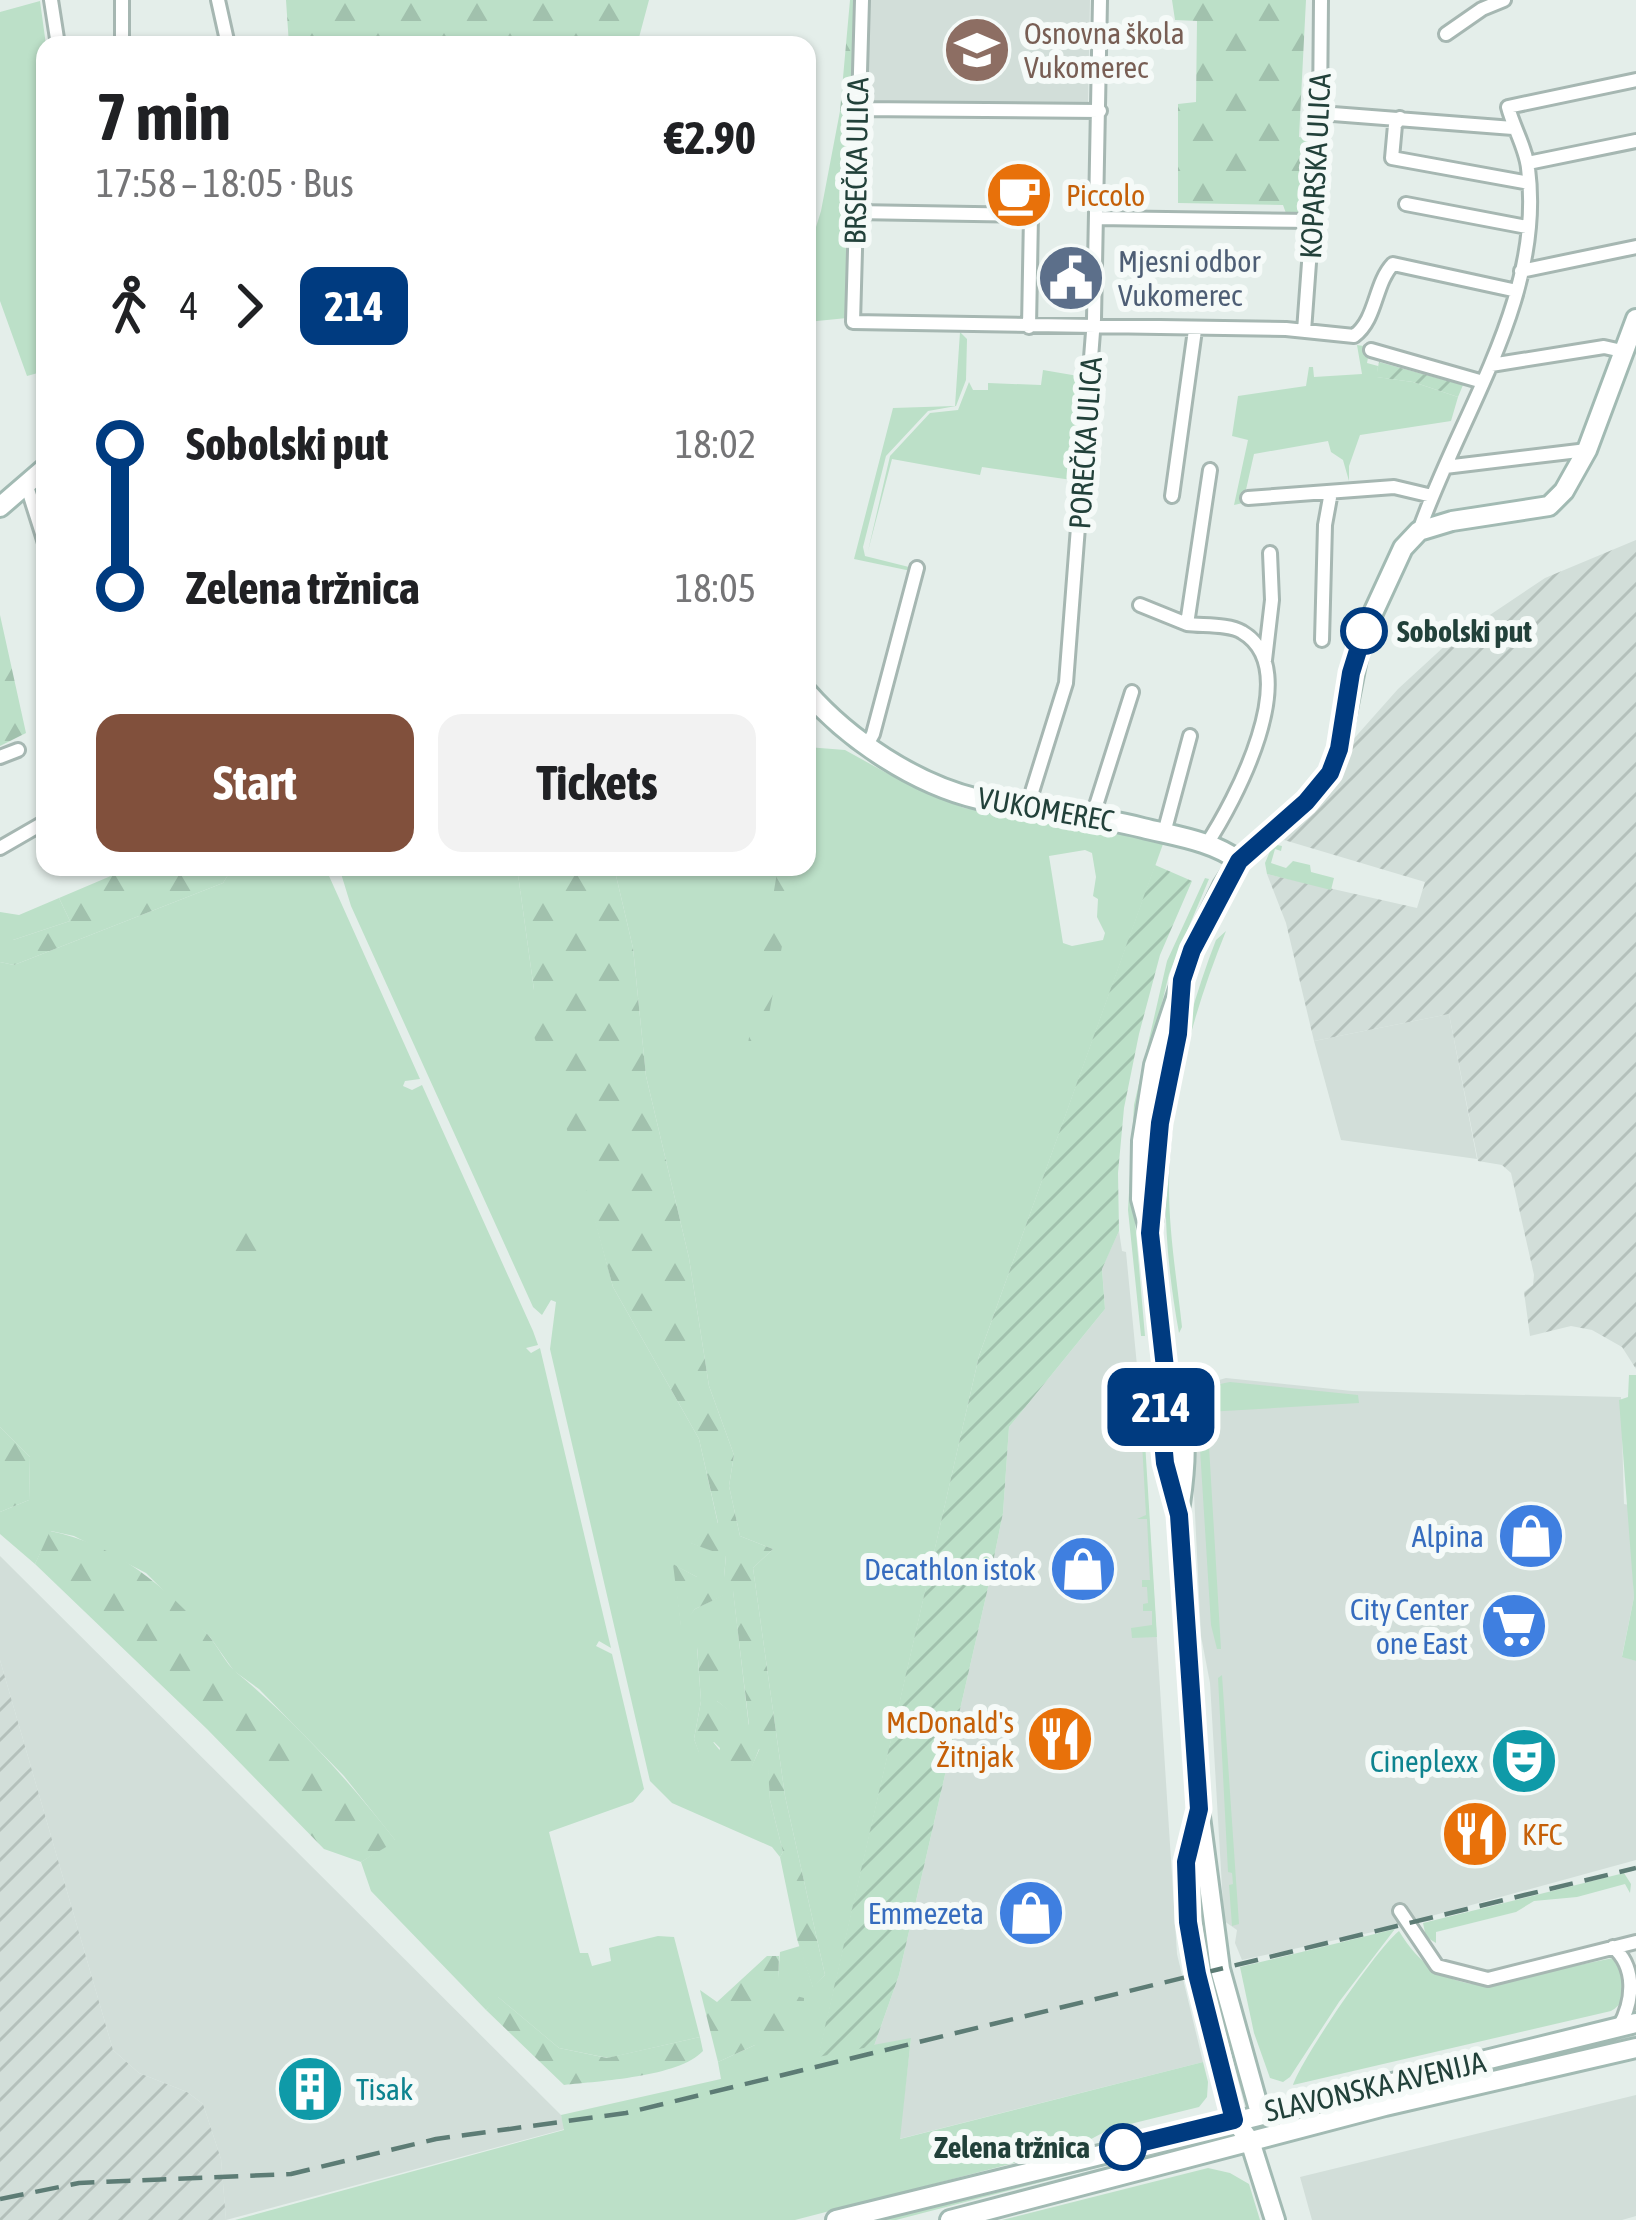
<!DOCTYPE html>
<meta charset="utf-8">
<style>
:root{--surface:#fff;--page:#f2f2f2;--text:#202124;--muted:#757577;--accent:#81503c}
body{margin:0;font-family:"Asap Condensed",sans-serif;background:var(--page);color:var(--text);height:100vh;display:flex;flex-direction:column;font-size:45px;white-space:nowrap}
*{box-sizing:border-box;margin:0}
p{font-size:39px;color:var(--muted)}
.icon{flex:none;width:66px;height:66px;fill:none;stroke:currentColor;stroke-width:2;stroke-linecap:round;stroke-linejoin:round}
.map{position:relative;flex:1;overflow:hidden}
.sheet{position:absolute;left:36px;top:36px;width:780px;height:840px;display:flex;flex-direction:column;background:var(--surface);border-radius:24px;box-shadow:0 3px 9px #0004}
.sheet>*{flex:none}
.badge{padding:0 24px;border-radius:18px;font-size:42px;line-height:78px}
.map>.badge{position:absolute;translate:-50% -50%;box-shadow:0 0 0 6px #fff}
.legs{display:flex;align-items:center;gap:18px;height:132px;padding:0 60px;font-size:39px}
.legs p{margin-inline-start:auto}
.head{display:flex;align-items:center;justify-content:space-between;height:204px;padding:0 60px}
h1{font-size:66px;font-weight:700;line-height:90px}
.action{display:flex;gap:24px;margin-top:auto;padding:24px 60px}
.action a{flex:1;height:138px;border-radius:24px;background:var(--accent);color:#fff;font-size:48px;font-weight:700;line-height:138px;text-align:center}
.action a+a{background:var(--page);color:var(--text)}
ul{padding:0 60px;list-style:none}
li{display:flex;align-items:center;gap:42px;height:144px;font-size:45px}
li i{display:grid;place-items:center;width:18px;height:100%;margin:0 15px;background:currentColor}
li i::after{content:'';width:30px;height:30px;margin:-15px;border:9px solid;border-radius:50%;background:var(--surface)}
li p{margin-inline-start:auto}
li:first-child i{background:linear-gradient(#0000 50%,currentColor 0)}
li:last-child i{background:linear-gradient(currentColor 50%,#0000 0)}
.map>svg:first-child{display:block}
.built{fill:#d2ded9}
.industrial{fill:url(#industrial-furrows)}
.grass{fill:#bce0c8;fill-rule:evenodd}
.forest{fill:url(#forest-firs)}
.garden{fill:url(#garden-furrows)}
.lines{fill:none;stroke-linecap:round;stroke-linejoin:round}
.street-casing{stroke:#a6b7b2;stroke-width:18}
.secondary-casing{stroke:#a2bab3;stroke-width:24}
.street{stroke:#fff;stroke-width:12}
.secondary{stroke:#fff;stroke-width:18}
.rail{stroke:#5d7c75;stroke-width:4.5;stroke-dasharray:24 12;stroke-linecap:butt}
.line-1-casing{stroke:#fff;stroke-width:27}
.line-1{stroke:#003b80;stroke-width:18}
.stop-1-dot{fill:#fff;stroke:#003b80;stroke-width:6}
.labels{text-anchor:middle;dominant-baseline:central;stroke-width:12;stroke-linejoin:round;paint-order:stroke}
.education-label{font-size:30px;fill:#785e54;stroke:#f5faf8;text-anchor:start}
.street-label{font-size:30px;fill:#22413a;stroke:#f5faf8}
.food-label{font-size:30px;fill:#c56008;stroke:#f5faf8;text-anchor:start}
.service-label{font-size:30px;fill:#4e5e75;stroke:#f5faf8;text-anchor:start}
.stop-label{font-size:30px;font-weight:bold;fill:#22413a;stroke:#f5faf8;text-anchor:start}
.shop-label{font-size:30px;fill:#366cbe;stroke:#f5faf8;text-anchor:end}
.culture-label{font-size:30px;fill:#0d838f;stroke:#f5faf8;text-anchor:end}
</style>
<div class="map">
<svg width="1636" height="2220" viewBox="0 0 1636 2220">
<defs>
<pattern id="industrial-furrows" width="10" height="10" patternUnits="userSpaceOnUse" patternTransform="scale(3)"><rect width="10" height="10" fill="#d2ded9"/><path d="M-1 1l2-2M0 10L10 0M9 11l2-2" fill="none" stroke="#b4c0bb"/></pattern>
<pattern id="forest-firs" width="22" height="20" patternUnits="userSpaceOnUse" patternTransform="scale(3)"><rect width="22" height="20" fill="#bce0c8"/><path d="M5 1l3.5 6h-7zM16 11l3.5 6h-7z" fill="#a1c1ad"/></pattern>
<pattern id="garden-furrows" width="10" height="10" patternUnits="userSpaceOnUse" patternTransform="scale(3)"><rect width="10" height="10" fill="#bce0c8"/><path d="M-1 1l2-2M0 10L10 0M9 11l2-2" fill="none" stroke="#a1c1ad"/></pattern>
</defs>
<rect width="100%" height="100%" fill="#e4eeea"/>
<path class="built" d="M 868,0 L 1090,0 L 1088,103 L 863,101 Z
M 1449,1014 L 1477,1159 L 1341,1140 L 1314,1041 Z
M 1119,1231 L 1122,1251 L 1126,1252 L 1144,1438 L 1177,1954 L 1203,2062 L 899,2139 L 911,2039 L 874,2046 L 899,1975 L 987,1592 L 1003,1513 L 1009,1427 L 1105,1309 L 1102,1268 Z
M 1226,1378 L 1352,1391 L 1621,1397 L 1624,1504 L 1629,1505 L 1634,1597 L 1622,1656 L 1636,1661 L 1636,1860 L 1373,1932 L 1242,1960 L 1235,1943 L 1237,1930 L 1224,1921 L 1210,1683 L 1201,1636 L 1190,1412 L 1191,1399 L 1202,1385 Z
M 0,1556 L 561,2115 L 565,2129 L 226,2220 L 221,2159 L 203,2104 L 187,2092 L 139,2073 L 113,2050 L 0,1660 Z
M 1636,2095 L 1636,2216 L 1622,2220 L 1312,2220 L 1300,2177 Z"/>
<path class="industrial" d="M 1636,540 L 1636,1369 L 1622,1347 L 1592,1330 L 1571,1326 L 1530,1336 L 1524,1292 L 1533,1285 L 1534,1275 L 1511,1173 L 1502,1165 L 1478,1161 L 1449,1014 L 1314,1041 L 1286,923 L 1267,874 L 1417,908 L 1425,882 L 1284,840 L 1336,784 L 1350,743 L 1398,689 L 1448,643 L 1545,578 Z
M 0,1660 L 113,2050 L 139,2073 L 187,2092 L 203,2104 L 221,2159 L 226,2220 L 0,2220 Z"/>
<path class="grass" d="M 40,1 L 46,45 L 45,371 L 27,376 L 0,301 L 0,12 Z
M 840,111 L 852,111 L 847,318 L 807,322 L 807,256 L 821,211 Z
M 960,332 L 967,339 L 966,380 L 956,406 L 928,411 L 886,456 L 863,547 L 865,556 L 909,567 L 911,571 L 854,559 L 893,408 L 955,406 Z
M 1357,345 L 1370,347 L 1367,363 L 1378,366 L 1377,377 L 1413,382 L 1458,397 L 1451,421 L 1360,435 L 1349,466 L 1349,481 L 1343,460 L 1331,452 L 1328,441 L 1254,454 L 1243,503 L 1234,505 L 1248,440 L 1232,436 L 1238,396 L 1306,386 L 1309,367 L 1313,367 L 1314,377 L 1362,374 Z
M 1043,370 L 1084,377 L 1079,481 L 982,467 L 980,475 L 892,459 L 868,551 L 890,456 L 930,413 L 958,410 L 969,382 L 973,390 L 988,390 L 988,383 L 1041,385 Z
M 807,747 L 845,750 L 892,776 L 964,808 L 1091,826 L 1163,844 L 979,1356 L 819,2055 L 911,2038 L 900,2139 L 1203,2062 L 1208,2082 L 1207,2097 L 1199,2107 L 1110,2129 L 1076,2147 L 795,2220 L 235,2220 L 564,2130 L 561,2115 L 721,2079 L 718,2062 L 755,2045 L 777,1991 L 780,1952 L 800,1946 L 813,1987 L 825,1975 L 785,1796 L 753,1568 L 773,1549 L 740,1536 L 729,1486 L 734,1455 L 709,1386 L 689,1258 L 646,1076 L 633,948 L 614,867 L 807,867 ZM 1085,850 L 1092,853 L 1096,877 L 1093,896 L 1098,899 L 1097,917 L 1105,933 L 1103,940 L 1072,946 L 1063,943 L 1049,856 Z
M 1273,844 L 1282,846 L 1281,851 L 1275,849 L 1271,863 L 1286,868 L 1293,861 L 1310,865 L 1311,872 L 1334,878 L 1331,890 L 1267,874 L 1265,863 Z
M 233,867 L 325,867 L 420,1079 L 405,1081 L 403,1086 L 412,1090 L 422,1085 L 533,1331 L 538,1345 L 526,1348 L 531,1353 L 540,1348 L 611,1648 L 599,1641 L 596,1646 L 612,1654 L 644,1789 L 633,1802 L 549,1832 L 580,1953 L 588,1953 L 592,1966 L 611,1961 L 609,1948 L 658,1936 L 674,1937 L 700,2037 L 608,2058 L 559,2048 L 498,1997 L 486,2010 L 371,1891 L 361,1862 L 395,1840 L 344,1776 L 259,1689 L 234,1671 L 210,1637 L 146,1573 L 74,1536 L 51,1531 L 35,1564 L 0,1534 L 0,1512 L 29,1500 L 30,1457 L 0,1427 L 0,962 L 14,965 L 223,883 Z
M 339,867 L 517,867 L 534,990 L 613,1287 L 699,1439 L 718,1524 L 691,1543 L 726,1555 L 724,1577 L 697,1577 L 674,1565 L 681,1625 L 695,1609 L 733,1590 L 749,1727 L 717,1701 L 697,1647 L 701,1701 L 694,1739 L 699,1752 L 713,1742 L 745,1781 L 760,1748 L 768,1753 L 770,1800 L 783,1852 L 780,1857 L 772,1847 L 672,1803 L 650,1781 L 550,1349 L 556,1302 L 551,1300 L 542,1315 L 533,1307 L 351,906 Z
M 1205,878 L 1209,879 L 1169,974 L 1147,1065 L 1132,1186 L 1145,1336 L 1141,1336 L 1128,1210 L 1134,1105 L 1167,961 Z
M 59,898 L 70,921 L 13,940 L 0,940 L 0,912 L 19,915 Z
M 1226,931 C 1193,1012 1169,1099 1169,1187 C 1169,1233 1177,1281 1182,1327 L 1179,1333 C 1153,1191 1164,1075 1216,940 Z
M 1629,1375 L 1636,1375 L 1636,1661 L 1622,1657 L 1634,1597 L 1619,1400 L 1628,1397 Z
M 1230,1382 L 1358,1395 L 1359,1403 L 1207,1412 L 1221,1649 L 1217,1649 L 1211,1625 L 1198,1417 C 1199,1396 1208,1385 1230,1382 Z
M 1145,1442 L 1157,1637 L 1132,1638 L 1131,1628 L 1152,1625 L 1152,1611 L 1143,1611 L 1143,1604 L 1148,1603 L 1147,1587 L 1142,1587 L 1142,1580 L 1150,1580 L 1147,1519 L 1137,1519 L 1146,1515 L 1142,1443 Z
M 1222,1675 L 1239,1924 L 1232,1926 L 1229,1885 L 1233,1884 L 1232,1873 L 1228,1872 L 1218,1678 Z
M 1624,1873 L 1631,1884 L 1630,1893 L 1625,1884 L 1577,1897 L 1534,1901 L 1516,1912 L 1436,1932 L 1436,1943 L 1426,1937 L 1423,1923 Z
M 1395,1929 L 1339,2002 L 1290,2077 L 1283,2082 L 1270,2078 L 1254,2033 L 1240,1967 Z
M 1399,1931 C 1419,1964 1443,1982 1482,1985 L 1613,1958 C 1629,1974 1632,1999 1611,2011 L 1293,2085 C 1302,2058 1377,1948 1399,1931 Z
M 1198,2135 L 1199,2141 L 896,2220 L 870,2220 Z
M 1208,2168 L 1230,2173 L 1249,2184 L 1260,2220 L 1002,2220 Z"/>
<path class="forest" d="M 286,0 L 649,0 L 637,45 L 289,45 Z
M 850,0 L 858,0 L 852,111 L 840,111 Z
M 1172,0 L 1306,0 L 1299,137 L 1311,139 L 1301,213 L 1287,216 L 1283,205 L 1178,203 L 1178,104 L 1196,102 L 1197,21 L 1175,20 Z
M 0,615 L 26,733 L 0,746 Z
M 132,867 L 233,867 L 223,883 L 14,965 L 0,962 L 0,940 L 13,940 L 70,921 L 59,898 Z
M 517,867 L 614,867 L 633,948 L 646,1076 L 689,1258 L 709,1386 L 734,1455 L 729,1486 L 740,1536 L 773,1549 L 753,1568 L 785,1796 L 825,1975 L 813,1988 L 797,1939 L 780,1857 L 783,1852 L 770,1800 L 767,1753 L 759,1749 L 746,1782 L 716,1767 L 720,1748 L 714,1742 L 699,1753 L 694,1739 L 701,1701 L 697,1645 L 720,1654 L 717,1701 L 749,1725 L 733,1591 L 695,1609 L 681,1628 L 673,1564 L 697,1577 L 724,1577 L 726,1556 L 690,1543 L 718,1523 L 699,1439 L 613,1287 L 580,1167 L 523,1005 L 534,990 Z
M 778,867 L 797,867 L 763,1046 L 744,1067 Z
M 245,1215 L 269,1247 L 263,1267 L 248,1277 L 235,1274 L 218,1236 L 233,1218 Z
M 0,1427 L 30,1457 L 29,1500 L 0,1512 Z
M 50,1531 C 115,1544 167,1587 209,1636 C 219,1648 225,1663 237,1673 C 297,1723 347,1779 396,1841 L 361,1862 L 324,1849 L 207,1729 L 35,1564 Z
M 767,1956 L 779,1956 L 778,1991 L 804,1998 L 803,2037 L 755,2045 L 718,2062 L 700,1990 L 717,2002 Z
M 497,1996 L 559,2048 L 607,2058 L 700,2037 L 703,2051 C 679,2077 599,2081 564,2085 L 486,2010 Z"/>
<path class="garden" d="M 1379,362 L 1463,385 L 1458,397 L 1413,382 L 1376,377 Z
M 1155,865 L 1192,881 L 1160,955 L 1139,1034 L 1124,1108 L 1118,1173 L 1119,1231 L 1102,1269 L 1105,1309 L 1009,1427 L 1003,1513 L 987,1592 L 899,1975 L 874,2046 L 818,2057 L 979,1356 Z"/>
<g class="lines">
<g class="street-casing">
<path id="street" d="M 51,0 L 58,45
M 122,0 L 122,45
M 218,0 L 228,45
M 862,0 L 853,322 L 1286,329 L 1354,336 C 1377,319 1374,284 1393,264 L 1517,291
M 1446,34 L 1482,9 L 1504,0
M 856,109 L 1100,111
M 1320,113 L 1513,128
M 1400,118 L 1395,125 L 1392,158 L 1529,183
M 1528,163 L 1636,141
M 1406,204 L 1527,227
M 855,212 L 1031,215 L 1029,327
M 1096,218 L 1313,221
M 1521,271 L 1636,247
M 1304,331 L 1320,113 L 1321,0
M 1371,350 L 1483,382
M 1491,365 L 1604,347 L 1622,351
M 1445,467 L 1587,450
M 26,483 L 45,543
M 1172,496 L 1195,330
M 1248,498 L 1394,487 L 1432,496
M 1419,531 C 1459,415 1545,298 1528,168 C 1526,148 1513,127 1508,107 L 1636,80
M 1140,605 L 1187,624
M 1322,640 L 1325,525 L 1331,492
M 1265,660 L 1272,600 L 1270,553
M 867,745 L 873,734 L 917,568
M 0,757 L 18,750
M 1027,808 L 1066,683 L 1094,319 L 1100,0
M 1093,815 L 1132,692
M 1164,833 L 1190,736
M 1206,845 C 1234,803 1306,669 1242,632 C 1229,624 1203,626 1187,624 L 1210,470
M 0,848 L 45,822
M 1400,1911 L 1437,1966 L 1488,1979 L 1636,1942
M 1613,1947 C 1636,1967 1634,2000 1619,2027"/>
</g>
<g class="secondary-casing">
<path id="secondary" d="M 0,507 L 45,468
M 807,692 C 849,740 915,784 978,799 C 1033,811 1089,814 1143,828 C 1175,836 1213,841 1239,861
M 1153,1219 L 1161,1123 L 1180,1003
M 1165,1368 C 1188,1419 1188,1450 1180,1504
M 1196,1821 L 1186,1862 L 1188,1922 L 1197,1974 L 1234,2119 L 1250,2141 L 1275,2220
M 1260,2113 L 1220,1969 L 1199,1809 L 1179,1515 L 1165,1463 L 1160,1408 L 1165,1368 L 1150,1233 L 1141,1199 L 1142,1141 L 1154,1065 L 1192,950 L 1223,886 L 1239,861 L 1306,802 L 1330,773 L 1339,749 L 1361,639 L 1403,548 L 1419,531 L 1452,521 L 1549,506 L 1564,491 L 1587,450 L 1636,319
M 836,2220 L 1636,2023
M 950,2220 L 1385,2106 L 1636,2048"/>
</g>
<use href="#street" class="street"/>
<use href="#secondary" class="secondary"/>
<path class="rail" d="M 0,2199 L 79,2183 L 291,2174 L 436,2139 L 626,2113 L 1636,1868"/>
</g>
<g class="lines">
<g class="line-1-casing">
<path id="line-1" d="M 1123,2147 L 1234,2120 L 1197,1974 L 1188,1922 L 1186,1862 L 1199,1809 L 1179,1515 L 1165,1463 L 1160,1408 L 1165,1368 L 1150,1233 L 1160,1123 L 1178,1034 L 1182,980 L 1192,950 L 1239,861 L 1306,802 L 1330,773 L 1339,749 L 1351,673 L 1364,631"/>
</g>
<use href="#line-1" class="line-1"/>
</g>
<defs>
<g id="school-disc" transform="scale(3.45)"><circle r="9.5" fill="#8d6e63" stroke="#f5faf8"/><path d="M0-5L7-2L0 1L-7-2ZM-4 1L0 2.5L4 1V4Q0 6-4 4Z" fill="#fff"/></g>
<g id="cafe-disc" transform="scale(3.45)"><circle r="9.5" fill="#e8710a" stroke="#f5faf8"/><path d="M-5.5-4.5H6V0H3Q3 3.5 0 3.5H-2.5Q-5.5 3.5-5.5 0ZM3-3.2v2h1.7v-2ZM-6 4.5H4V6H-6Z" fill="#fff"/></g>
<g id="civic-disc" transform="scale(3.45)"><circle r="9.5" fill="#5c6f8a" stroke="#f5faf8"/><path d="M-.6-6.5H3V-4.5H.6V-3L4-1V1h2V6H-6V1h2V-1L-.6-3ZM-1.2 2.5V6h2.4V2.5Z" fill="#fff"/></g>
<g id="shop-disc" transform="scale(3.45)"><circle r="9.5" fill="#3f7fe0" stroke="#f5faf8"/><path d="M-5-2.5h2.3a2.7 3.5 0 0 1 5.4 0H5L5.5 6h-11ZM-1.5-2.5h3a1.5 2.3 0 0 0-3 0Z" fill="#fff"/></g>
<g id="supermarket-disc" transform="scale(3.45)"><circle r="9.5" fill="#3f7fe0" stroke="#f5faf8"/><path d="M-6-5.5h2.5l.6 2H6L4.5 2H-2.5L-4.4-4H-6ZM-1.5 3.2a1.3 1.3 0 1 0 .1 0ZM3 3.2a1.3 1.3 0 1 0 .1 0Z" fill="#fff"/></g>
<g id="restaurant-disc" transform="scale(3.45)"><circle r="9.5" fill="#e8710a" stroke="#f5faf8"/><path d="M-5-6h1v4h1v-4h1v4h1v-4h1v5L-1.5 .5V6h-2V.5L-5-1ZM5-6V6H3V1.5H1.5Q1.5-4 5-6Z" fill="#fff"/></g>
<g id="theatre-disc" transform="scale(3.45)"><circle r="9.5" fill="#0f9aa8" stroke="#f5faf8"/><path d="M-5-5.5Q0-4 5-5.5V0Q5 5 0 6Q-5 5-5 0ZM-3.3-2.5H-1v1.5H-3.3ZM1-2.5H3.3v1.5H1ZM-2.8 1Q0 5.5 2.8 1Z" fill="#fff"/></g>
<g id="building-disc" transform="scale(3.45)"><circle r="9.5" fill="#0f9aa8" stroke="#f5faf8"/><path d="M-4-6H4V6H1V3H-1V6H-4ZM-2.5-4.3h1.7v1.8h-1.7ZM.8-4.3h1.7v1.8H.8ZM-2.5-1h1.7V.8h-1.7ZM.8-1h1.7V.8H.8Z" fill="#fff"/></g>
</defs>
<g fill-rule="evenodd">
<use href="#school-disc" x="977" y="50"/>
<use href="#cafe-disc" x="1019" y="195"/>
<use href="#civic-disc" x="1071" y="278"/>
<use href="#shop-disc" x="1531" y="1536"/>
<use href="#shop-disc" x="1083" y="1569"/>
<use href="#supermarket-disc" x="1514" y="1626"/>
<use href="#restaurant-disc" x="1060" y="1739"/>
<use href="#theatre-disc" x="1524" y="1761"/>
<use href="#restaurant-disc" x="1475" y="1834"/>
<use href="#shop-disc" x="1031" y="1913"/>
<use href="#building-disc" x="310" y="2089"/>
</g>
<g class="stop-1-dot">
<circle cx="1364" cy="631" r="21"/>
<circle cx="1123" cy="2147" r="21"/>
</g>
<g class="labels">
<g class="education-label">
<text x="1024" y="33">Osnovna škola<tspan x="1024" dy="34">Vukomerec</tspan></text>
</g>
<g class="street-label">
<text transform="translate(856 161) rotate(-89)">BRSEČKA ULICA</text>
<text transform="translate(1315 166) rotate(-87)">KOPARSKA ULICA</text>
<text transform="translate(1085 443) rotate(-86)">POREČKA ULICA</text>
<text transform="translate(1046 809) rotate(10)">VUKOMEREC</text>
<text transform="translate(1375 2086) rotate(-13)">SLAVONSKA AVENIJA</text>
</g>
<g class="food-label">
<text x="1066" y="195">Piccolo</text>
<text x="1014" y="1722" text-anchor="end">McDonald's<tspan x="1014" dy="34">Žitnjak</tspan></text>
<text x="1522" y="1834">KFC</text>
</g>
<g class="service-label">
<text x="1118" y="261">Mjesni odbor<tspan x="1118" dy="34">Vukomerec</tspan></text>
</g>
<g class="stop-label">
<text x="1397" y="631">Sobolski put</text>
<text x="1090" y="2147" text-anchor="end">Zelena tržnica</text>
</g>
<g class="shop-label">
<text x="1484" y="1536">Alpina</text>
<text x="1036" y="1569">Decathlon istok</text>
<text x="1468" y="1609">City Center<tspan x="1468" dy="34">one East</tspan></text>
<text x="984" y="1913">Emmezeta</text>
</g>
<g class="culture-label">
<text x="1478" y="1761">Cineplexx</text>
<text x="356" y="2089" text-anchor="start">Tisak</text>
</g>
</g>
</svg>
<b class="badge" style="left:1161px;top:1407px;background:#003b80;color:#fff">214</b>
<section class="sheet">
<div class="head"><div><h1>7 min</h1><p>17:58 – 18:05 · Bus</p></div><b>€2.90</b></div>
<div class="legs"><svg class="icon" aria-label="walk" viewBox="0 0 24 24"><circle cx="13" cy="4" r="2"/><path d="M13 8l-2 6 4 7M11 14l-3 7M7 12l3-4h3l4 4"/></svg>4<svg class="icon" aria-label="forward" viewBox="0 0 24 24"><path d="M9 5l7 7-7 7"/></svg><b class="badge" style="background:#003b80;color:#fff">214</b></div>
<ul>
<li><i style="color:#003b80"></i><b>Sobolski put</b><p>18:02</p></li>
<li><i style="color:#003b80"></i><b>Zelena tržnica</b><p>18:05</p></li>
</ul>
<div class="action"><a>Start</a><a>Tickets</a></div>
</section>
</div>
